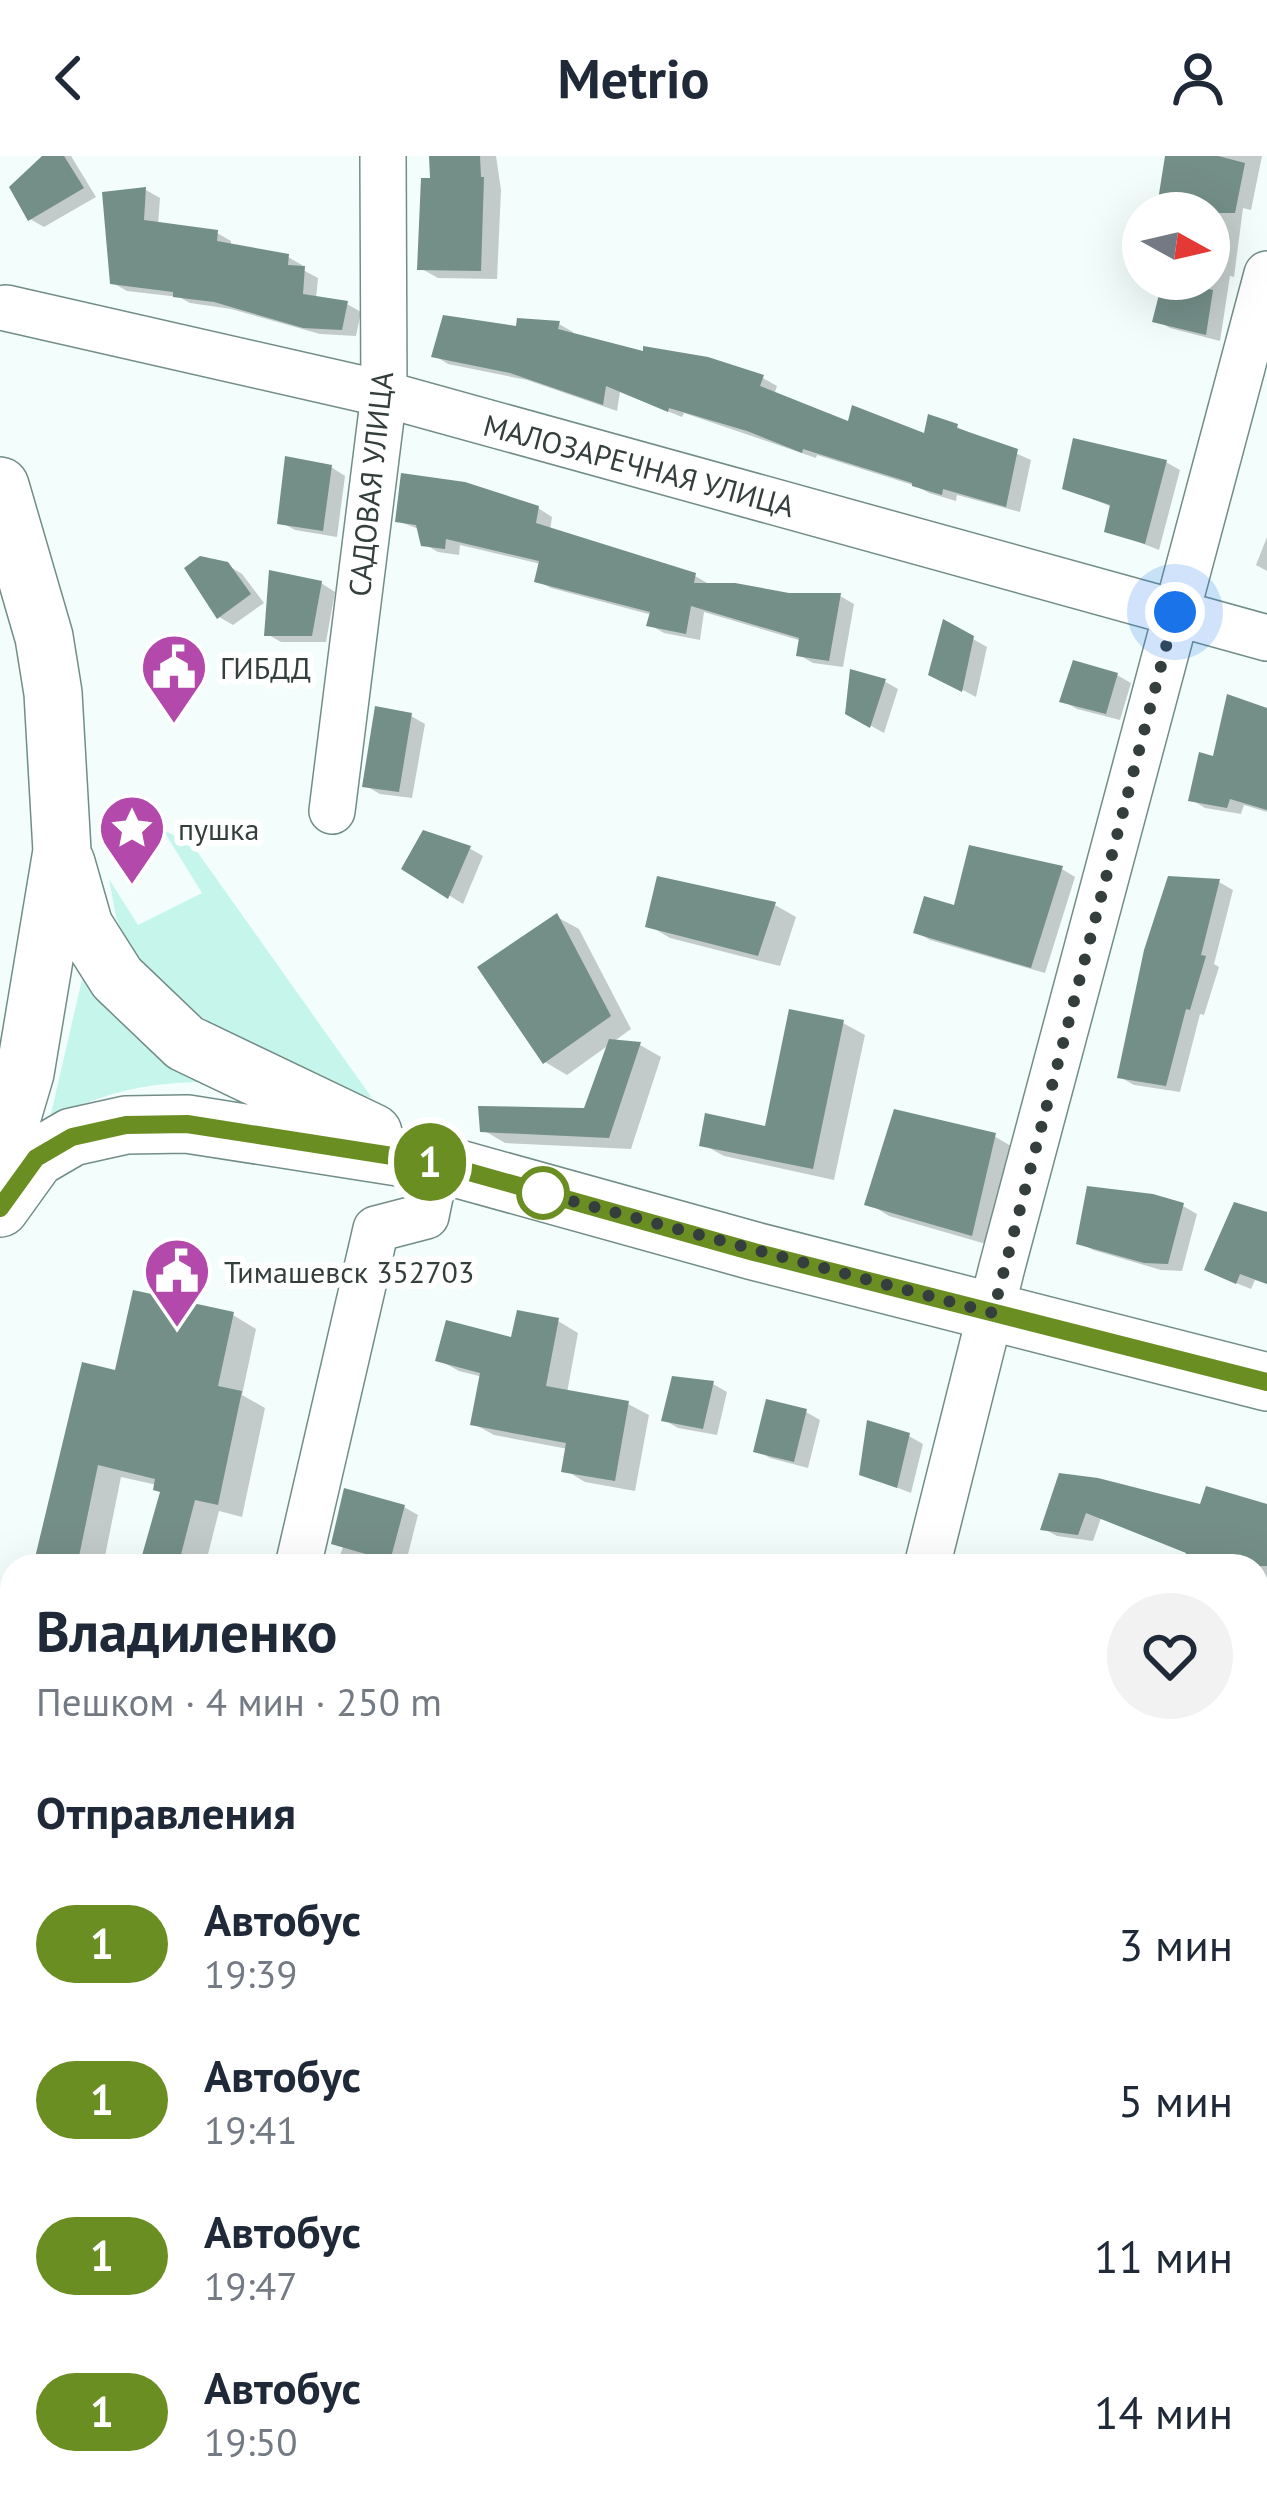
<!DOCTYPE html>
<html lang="ru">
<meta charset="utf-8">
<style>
:root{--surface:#fff;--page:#f2f2f3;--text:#1f2937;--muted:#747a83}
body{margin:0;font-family:"PT Sans",sans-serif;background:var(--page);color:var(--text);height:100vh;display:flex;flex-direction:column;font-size:45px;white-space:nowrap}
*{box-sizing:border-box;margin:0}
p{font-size:39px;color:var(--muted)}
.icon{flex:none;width:66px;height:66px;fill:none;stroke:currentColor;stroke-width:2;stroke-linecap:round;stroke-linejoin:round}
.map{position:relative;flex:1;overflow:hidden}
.panel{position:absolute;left:0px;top:1398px;width:1269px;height:960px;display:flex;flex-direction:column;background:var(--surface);border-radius:36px 36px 0 0;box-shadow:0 12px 48px #0002}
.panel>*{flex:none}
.badge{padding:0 24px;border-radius:39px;font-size:42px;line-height:78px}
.needle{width:78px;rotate:98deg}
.tools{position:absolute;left:1122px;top:36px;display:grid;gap:24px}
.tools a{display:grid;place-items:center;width:108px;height:108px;border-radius:50%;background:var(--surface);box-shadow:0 12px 48px #0002;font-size:60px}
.you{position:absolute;width:60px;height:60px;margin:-30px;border:9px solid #fff;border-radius:50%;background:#1a73e8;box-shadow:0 0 0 18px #1a73e833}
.map>.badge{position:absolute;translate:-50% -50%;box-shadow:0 0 0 6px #fff}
h2{padding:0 36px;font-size:45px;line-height:108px}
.round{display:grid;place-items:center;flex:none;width:126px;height:126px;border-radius:63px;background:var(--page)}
.summary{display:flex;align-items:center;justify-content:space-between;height:204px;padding:0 36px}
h1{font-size:57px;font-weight:600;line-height:90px}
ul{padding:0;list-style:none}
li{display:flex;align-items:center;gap:36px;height:156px;padding:0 36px}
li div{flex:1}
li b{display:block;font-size:45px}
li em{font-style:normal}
li .badge{min-width:132px;font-weight:700;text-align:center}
header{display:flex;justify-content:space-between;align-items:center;height:156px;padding:0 36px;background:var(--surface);font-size:54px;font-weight:600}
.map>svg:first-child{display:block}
.green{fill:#c6f5eb}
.shadow{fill:#0003}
.building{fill:#748e88}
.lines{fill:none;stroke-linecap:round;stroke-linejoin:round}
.minor-casing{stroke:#728d87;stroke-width:48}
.major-casing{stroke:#728d87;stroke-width:60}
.minor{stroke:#fff;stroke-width:45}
.major{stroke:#fff;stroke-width:57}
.line-casing{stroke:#fff;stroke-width:27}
.line{stroke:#6b8e23;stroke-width:18}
.walk{stroke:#343f3d;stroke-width:12;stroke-dasharray:0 21.6}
.stop-dot{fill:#fff;stroke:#6b8e23;stroke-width:6}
.labels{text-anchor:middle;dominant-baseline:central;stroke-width:12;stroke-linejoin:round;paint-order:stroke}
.street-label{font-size:30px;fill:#343f3d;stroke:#fff}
.poi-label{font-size:30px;fill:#343f3d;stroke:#fff;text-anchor:start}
</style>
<header><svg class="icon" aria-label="back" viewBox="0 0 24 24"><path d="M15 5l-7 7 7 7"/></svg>Metrio<svg class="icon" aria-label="person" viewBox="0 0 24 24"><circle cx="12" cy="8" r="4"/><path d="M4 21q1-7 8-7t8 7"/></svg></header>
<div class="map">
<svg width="1267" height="2358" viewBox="0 0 1267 2358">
<rect width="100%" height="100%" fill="#f3fefc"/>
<path class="green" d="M 163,674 L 191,687 L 372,942 L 289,916 L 183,849 L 143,812 L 130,794 L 116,761 L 109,723 L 138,769 L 202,737 Z
M 83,819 C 122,869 153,896 210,926 C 147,926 106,936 50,962 Z"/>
<path class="shadow" d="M 47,0 L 71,0 L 96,41 L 44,71 L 30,63 Z
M 432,0 L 496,0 L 501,34 L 497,123 L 438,122 L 420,112 L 433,25 Z
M 1168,0 L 1262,0 L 1251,54 L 1243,52 L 1234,121 L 1230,120 L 1220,185 L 1170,172 L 1156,164 L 1166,123 L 1209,123 L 1209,57 L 1159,57 Z
M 146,34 L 160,42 L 158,69 L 217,77 L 231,85 L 231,91 L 288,101 L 302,109 L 301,113 L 318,122 L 316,143 L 347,148 L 361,156 L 356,180 L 320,178 L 231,153 L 190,147 L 179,141 L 127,135 L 113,127 Z
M 520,165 L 559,168 L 573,176 L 572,180 L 645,198 L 707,204 L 763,222 L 777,230 L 774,239 L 850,269 L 926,281 L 957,271 L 1031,304 L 1020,356 L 957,339 L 956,345 L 929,337 L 916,330 L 817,299 L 816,302 L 684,257 L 682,261 L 620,236 L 617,255 L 527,224 L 448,208 L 435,200 L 519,173 Z
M 1166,306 L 1180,314 L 1159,394 L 1108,374 L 1112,351 L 1066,332 Z
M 331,311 L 345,320 L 337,381 L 295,374 L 280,366 Z
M 538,352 L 552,361 L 550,374 L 695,420 L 709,428 L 789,440 L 840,440 L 854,448 L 843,511 L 813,507 L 799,499 L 802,485 L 704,456 L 700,484 L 664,477 L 650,469 L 652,459 L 551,432 L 537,424 L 541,408 L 460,389 L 459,399 L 438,396 L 424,388 L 421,374 L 398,365 Z
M 1267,381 L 1267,415 L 1256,409 Z
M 227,409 L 242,418 L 264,447 L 233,469 L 219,461 Z
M 321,427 L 335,436 L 326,486 L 281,486 L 267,478 Z
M 945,467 L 987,491 L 976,541 L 946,525 Z
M 1117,519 L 1131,527 L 1120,564 L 1077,553 L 1063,545 Z
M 884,525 L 898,533 L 884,577 L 848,557 Z
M 1267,555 L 1267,656 L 1244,649 L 1241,658 L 1205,652 L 1192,644 L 1216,604 Z
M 411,560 L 425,568 L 412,642 L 380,638 L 366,630 Z
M 469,692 L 483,700 L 463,748 L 405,712 Z
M 1062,713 L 1075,721 L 1045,817 L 930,784 L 916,776 L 956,753 Z
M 1219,726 L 1233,734 L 1214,808 L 1219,811 L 1204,859 L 1200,858 L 1180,936 L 1134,929 L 1120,921 Z
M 775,749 L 796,761 L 780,810 L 670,782 L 648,769 Z
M 557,761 L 579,773 L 631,873 L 567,919 L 545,906 Z
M 843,867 L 865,879 L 834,1024 L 724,1000 L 702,988 L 767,974 Z
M 640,889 L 661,901 L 631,993 L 505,987 L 483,974 L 586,955 Z
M 994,980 L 1016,993 L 993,1090 L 889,1060 L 868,1047 Z
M 1183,1050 L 1197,1058 L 1182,1115 L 1161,1114 L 1093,1094 L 1079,1086 Z
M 1267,1059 L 1267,1128 L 1255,1124 L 1251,1133 L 1221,1121 Z
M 233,1159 L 256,1173 L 242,1239 L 265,1252 L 242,1361 L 219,1355 L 205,1410 L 143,1410 L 163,1337 L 157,1329 L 121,1321 L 103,1410 L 37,1410 L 118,1218 Z
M 558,1165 L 578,1177 L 567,1237 L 628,1248 L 649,1259 L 635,1335 L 585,1326 L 565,1314 L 568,1293 L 494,1279 L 474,1268 L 483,1221 L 459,1215 L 439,1204 L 514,1185 Z
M 713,1228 L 727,1236 L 717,1279 L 678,1272 L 664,1264 Z
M 806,1256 L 820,1264 L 808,1312 L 770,1302 L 756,1294 Z
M 909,1280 L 923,1288 L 911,1337 L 862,1318 Z
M 1061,1320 L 1202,1352 L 1267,1354 L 1267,1428 L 1257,1426 L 1257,1410 L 1192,1410 L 1189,1397 L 1101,1362 L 1093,1385 L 1057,1380 L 1044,1373 Z
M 404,1351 L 418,1359 L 405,1410 L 336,1410 L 343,1391 L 334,1387 Z
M 12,1555 L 12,1663 L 0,1657 L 0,1598 Z
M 1257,1569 L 1267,1574 L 1267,1605 L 1261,1630 L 1257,1629 Z
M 12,1827 L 12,1939 L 0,1934 L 0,1867 Z
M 1257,1914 L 1267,1915 L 1267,1956 L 1257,1953 Z
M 1257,2067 L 1267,2070 L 1267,2129 L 1257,2127 Z
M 0,2145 L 12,2151 L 12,2169 L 0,2201 Z
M 151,2346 L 252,2346 L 264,2353 L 263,2358 L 147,2358 Z
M 274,2346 L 352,2346 L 348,2358 L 279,2358 L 272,2354 Z
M 609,2346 L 651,2346 L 649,2358 Z
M 740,2346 L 814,2346 L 811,2358 L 745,2358 L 738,2352 Z"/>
<path class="building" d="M 42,0 L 64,0 L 84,32 L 28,65 L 9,31 Z
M 429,0 L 480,0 L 481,21 L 484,21 L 481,115 L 417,114 L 421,22 L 430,22 Z
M 1165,0 L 1218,0 L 1245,7 L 1235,57 L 1156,57 Z
M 146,31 L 144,64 L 218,74 L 217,85 L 289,98 L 288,109 L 305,110 L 303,138 L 348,145 L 342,174 L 303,172 L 214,146 L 173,141 L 173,136 L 110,128 L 102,36 Z
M 1163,123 L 1213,134 L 1206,179 L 1152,166 Z
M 443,159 L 516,170 L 517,162 L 560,165 L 558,173 L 643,195 L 643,190 L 708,201 L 764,219 L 760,230 L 848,265 L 852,249 L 924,277 L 928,258 L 958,268 L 957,272 L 1018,293 L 1006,351 L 943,333 L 942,339 L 912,330 L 912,327 L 803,293 L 802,297 L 747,275 L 669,252 L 668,256 L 606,230 L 603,249 L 510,217 L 431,201 Z
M 1073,282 L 1167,304 L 1145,388 L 1104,376 L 1110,349 L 1062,333 Z
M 285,300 L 332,309 L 323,375 L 277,368 Z
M 401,317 L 465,326 L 539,350 L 536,367 L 696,417 L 694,427 L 735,427 L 789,437 L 841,437 L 829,505 L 796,500 L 799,482 L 691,450 L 686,478 L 646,470 L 650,456 L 534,426 L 539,405 L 446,383 L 445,393 L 421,390 L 416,369 L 395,366 Z
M 200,400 L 228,406 L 251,438 L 217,463 L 184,412 Z
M 269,414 L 322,425 L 312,480 L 264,480 Z
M 943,463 L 974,480 L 962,536 L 928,519 Z
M 1073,504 L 1118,517 L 1106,558 L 1059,546 Z
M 850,513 L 886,523 L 870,572 L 845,558 Z
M 1227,538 L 1267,552 L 1267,654 L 1230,643 L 1227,652 L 1188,645 L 1199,596 L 1213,600 Z
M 375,550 L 412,557 L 399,636 L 362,631 Z
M 423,674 L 471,690 L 448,743 L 401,713 Z
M 969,689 L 1063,710 L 1031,812 L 913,777 L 924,740 L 954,749 Z
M 657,720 L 776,746 L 758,800 L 645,771 Z
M 1168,720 L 1220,723 L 1201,799 L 1206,800 L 1190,854 L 1186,853 L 1166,930 L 1117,922 L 1144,794 Z
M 557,757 L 611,860 L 543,908 L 477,811 Z
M 789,853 L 844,864 L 813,1013 L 699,990 L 705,957 L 765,970 Z
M 609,883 L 641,886 L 609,982 L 480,976 L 478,950 L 584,952 Z
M 894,953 L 996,977 L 972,1080 L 864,1049 Z
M 1087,1030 L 1153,1038 L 1184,1047 L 1168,1108 L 1144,1107 L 1076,1088 Z
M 1234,1046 L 1267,1056 L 1267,1128 L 1240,1118 L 1236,1128 L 1204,1114 Z
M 133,1134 L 234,1156 L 218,1230 L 242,1235 L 218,1349 L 195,1344 L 178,1410 L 139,1410 L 160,1336 L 153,1334 L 155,1323 L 98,1309 L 77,1410 L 33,1410 L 82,1206 L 115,1214 Z
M 517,1154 L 559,1162 L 546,1230 L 629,1245 L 615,1325 L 561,1316 L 566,1287 L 470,1269 L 480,1217 L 435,1205 L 446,1164 L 511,1181 Z
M 672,1220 L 714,1225 L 703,1273 L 661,1265 Z
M 766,1243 L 807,1253 L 794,1306 L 753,1296 Z
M 867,1264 L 910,1277 L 897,1332 L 859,1319 Z
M 1059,1317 L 1098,1322 L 1200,1348 L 1206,1330 L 1267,1348 L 1267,1410 L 1182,1410 L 1186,1397 L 1086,1357 L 1078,1379 L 1040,1374 Z
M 344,1332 L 405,1349 L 390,1405 L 331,1388 Z"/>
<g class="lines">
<g class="minor-casing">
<path id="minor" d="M 6,152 L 384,238 L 1267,482
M 332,655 L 384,238 L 383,0
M 298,1410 L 376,1073 L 426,1060 L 437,1007
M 927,1410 L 1002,1111 L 1267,118
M 1257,2000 L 1267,2002
M 24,2358 L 28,2346
M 677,2358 L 680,2346"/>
</g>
<g class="major-casing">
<path id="major" d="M 0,330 L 44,481 L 53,537 L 62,695 L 25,917 L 0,1001
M 66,707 L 84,770 L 117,822 L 185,887 L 373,977
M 0,1052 L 36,1002 L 72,981 L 126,969 L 187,968 L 437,1007 L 754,1095 L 1267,1226"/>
</g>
<use href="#minor" class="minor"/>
<use href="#major" class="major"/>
</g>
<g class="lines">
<g class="line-casing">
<path id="line" d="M 0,1052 L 36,1002 L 72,981 L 126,969 L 187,968 L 437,1007 L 754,1096 L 1267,1226"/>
</g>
<use href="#line" class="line"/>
<path class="walk" d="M 543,1037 L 527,1033 L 993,1157 L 1175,456"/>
</g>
<defs>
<g id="civic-pin" transform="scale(3.45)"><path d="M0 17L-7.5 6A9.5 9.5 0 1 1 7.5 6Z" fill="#b349ab" stroke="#fff"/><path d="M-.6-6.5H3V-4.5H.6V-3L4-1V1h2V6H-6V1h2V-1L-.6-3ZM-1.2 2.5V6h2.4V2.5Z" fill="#fff"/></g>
<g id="sight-pin" transform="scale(3.45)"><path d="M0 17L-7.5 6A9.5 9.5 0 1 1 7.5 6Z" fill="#b349ab" stroke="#fff"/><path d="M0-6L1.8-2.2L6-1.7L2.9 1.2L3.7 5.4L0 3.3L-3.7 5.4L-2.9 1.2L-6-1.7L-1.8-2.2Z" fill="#fff"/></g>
</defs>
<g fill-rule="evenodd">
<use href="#civic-pin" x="174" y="511"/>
<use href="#sight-pin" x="132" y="672"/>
<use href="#civic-pin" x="177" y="1115"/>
</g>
<circle class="stop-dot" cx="543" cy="1037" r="24"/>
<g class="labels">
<g class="street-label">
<text transform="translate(639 309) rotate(15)">МАЛОЗАРЕЧНАЯ УЛИЦА</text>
<text transform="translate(370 328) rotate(-84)">САДОВАЯ УЛИЦА</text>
</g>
<g class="poi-label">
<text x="220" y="511">ГИБДД</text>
<text x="178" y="672">пушка</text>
<text x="224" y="1115">Тимашевск 352703</text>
</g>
</g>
</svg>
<div class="tools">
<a><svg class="needle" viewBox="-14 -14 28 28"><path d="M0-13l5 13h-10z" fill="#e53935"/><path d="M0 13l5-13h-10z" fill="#747a83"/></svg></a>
</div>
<div class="you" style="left:1175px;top:456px"></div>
<b class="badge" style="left:430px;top:1006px;background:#6b8e23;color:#fff">1</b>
<section class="panel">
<div class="summary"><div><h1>Владиленко</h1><p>Пешком · 4 мин · 250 m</p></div><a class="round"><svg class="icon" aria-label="heart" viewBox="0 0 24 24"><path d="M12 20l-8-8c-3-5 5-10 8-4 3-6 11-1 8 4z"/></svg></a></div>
<h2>Отправления</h2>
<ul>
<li><span class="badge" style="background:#6b8e23;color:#fff">1</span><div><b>Автобус</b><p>19:39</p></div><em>3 мин</em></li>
<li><span class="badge" style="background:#6b8e23;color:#fff">1</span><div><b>Автобус</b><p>19:41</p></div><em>5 мин</em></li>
<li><span class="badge" style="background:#6b8e23;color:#fff">1</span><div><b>Автобус</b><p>19:47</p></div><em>11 мин</em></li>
<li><span class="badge" style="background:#6b8e23;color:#fff">1</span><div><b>Автобус</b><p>19:50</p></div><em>14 мин</em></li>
</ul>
</section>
</div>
